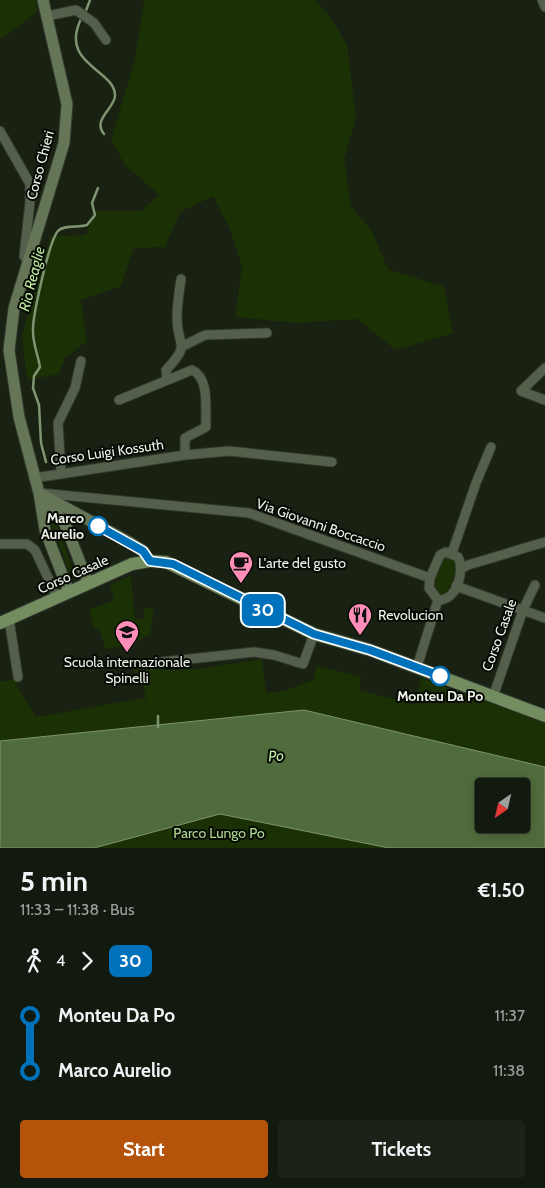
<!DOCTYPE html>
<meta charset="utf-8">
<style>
:root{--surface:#12190e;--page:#1b2217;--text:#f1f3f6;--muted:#9ca09e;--line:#31382e;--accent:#b45309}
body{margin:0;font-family:Cabin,sans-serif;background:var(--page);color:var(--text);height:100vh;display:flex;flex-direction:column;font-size:19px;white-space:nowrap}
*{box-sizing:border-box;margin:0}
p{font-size:16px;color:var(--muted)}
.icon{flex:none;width:28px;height:28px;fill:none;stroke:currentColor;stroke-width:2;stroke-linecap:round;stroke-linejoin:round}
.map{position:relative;height:848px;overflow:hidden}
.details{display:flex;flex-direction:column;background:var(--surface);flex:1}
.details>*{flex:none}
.badge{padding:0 10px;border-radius:8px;font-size:18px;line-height:32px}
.needle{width:32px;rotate:214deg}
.controls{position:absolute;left:475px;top:778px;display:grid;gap:10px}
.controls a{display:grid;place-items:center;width:55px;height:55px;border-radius:5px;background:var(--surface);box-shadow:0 2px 12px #0003,0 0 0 1px var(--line);font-size:25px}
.map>.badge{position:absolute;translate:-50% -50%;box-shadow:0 0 0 2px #fff}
.legs{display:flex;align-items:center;gap:8px;height:55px;padding:0 20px;font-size:16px}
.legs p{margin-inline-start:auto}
.summary{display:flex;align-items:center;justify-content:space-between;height:85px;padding:0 20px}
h1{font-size:28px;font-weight:700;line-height:38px}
.cta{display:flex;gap:10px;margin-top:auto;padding:10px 20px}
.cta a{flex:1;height:58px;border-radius:5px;background:var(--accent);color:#fff;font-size:20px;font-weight:700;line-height:58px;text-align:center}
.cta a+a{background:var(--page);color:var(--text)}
ul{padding:0 20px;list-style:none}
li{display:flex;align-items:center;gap:18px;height:55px;font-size:19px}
li i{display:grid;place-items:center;width:8px;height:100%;margin:0 6px;background:currentColor}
li i::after{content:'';width:12px;height:12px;margin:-6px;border:4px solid;border-radius:50%;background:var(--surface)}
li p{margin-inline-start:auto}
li:first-child i{background:linear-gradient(#0000 50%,currentColor 0)}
li:last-child i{background:linear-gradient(currentColor 50%,#0000 0)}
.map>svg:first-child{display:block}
.green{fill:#1b3105}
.water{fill:#506c3c;stroke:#7f9470;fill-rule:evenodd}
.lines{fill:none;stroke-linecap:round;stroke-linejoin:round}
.stream{stroke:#7f9470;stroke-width:2.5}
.street-casing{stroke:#32392f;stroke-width:11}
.secondary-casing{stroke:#32392f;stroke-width:13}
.primary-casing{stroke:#32392f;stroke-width:14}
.street{stroke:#545f4c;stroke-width:9}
.secondary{stroke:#647656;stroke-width:11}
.primary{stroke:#738d61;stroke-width:12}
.line-1-casing{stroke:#fff;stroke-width:11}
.line-1{stroke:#0072bc;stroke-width:8}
.stop-1-dot{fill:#fff;stroke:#0072bc;stroke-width:2.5}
.labels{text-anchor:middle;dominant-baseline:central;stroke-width:4;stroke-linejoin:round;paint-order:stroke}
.street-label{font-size:14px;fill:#ecf3e8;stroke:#060904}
.stop-label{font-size:14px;font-weight:bold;fill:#ecf3e8;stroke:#060904;text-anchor:end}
.poi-label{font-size:14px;fill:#ecf3e8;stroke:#060904;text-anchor:start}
.park-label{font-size:14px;fill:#afdb90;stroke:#060904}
.water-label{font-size:15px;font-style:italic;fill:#beea9f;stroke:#060904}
</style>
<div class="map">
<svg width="545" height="848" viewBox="0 0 545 848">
<rect width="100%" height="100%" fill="#182112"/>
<path class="green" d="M 0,0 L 36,0 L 37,12 L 0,40 Z
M 144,0 L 315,0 L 331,18 L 347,45 L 356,118 L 344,159 L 351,207 L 371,229 L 388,269 L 444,287 L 453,333 L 396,350 L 357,319 L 296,323 L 235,317 L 242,266 L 230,229 L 213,196 L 180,212 L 165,247 L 134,248 L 121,286 L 81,300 L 87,341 L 65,358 L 59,374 L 27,380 L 22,336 L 51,236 L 86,235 L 93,211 L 141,211 L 159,195 L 125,165 L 111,140 L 135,59 Z
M 51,518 L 55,519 L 76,579 L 72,579 L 50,521 Z
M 445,557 L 454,558 C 458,568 452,593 440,595 L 434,585 L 439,564 Z
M 131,576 L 135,620 L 144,618 L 143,607 L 154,610 L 150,634 L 132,645 L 106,649 L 99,629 L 94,630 L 89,610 L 114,600 L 110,584 Z
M 150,657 L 153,662 L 164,665 L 164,670 L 199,669 L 262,659 L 266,693 L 284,691 L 313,680 L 317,666 L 361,677 L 359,690 L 415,705 L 421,678 L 545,723 L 545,767 L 304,710 L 0,741 L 0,682 L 16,679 L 17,686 L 36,717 L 145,698 L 147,704 L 141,673 L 135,674 L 129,661 Z
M 220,814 L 383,846 L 389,848 L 94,848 Z"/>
<path class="water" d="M 304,710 L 545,767 L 545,848 L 389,848 L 220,814 L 94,848 L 0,848 L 0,741 ZM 521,786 L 521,824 L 484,824 L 484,786 Z"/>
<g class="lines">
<path class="stream" d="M 85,13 L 90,0
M 82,17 C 57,65 116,69 115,96 C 114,109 92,120 104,134
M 46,462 L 41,443 L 39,405 L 33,388 L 34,376 L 40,367 C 38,355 33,344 33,332 C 32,318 49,241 58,231 C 64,224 79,228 87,225 L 95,215 L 92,203 L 98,188
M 158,716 L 158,727"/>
<g class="street-casing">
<path id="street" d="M 542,0 L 545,7
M 47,16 L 76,10 L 94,23 L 106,40
M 0,131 L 30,184 L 30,202 L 24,256 L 29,262
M 183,346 L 205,335 L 267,333
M 545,368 L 521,391 L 545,400
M 167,380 L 166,370 C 192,343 177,347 177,318 C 177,305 179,292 181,279
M 119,400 L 192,370 C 210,378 205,409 206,427 L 185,438 L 185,455
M 61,473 L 58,423 L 75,388 L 81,361
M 34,478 L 185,455 L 229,451 L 332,462
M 40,493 L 249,513 L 430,578
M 0,544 L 27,544 L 35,550 L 57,597
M 446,552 L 458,557 C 465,571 457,601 438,600 L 429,588 L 430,578 L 440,555 Z
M 452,553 L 476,483 L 491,447
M 461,569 L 468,565 L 545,542
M 456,586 L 545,618
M 9,619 L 18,677
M 162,662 L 254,652 L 274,655 L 303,664 L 314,634
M 417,667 L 438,600
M 493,697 L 523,610 L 535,585"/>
</g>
<g class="secondary-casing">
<path id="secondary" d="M 43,0 L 67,104 L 64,143 L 14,308 L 9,350 L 19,417 L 39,493 L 45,530 L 69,592
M 39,493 L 129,542 L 143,551 L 150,561
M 46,501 L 65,524 L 88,583"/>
</g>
<g class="primary-casing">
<path id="primary" d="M 0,623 L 132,564 L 150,561 L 166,562 L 314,634 L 370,650 L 545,716"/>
</g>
<use href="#street" class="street"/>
<use href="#secondary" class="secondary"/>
<use href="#primary" class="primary"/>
</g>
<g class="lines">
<g class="line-1-casing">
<path id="line-1" d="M 98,526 L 143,551 L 150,561 L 173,564 L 314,634 L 370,650 L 440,676"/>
</g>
<use href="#line-1" class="line-1"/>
</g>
<defs>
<g id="cafe-pin" transform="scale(1.25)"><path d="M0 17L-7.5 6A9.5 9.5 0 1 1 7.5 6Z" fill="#ff8eb9" stroke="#060904"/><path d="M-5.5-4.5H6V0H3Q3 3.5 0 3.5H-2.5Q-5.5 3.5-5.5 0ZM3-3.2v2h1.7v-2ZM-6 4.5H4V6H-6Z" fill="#111"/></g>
<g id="restaurant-pin" transform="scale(1.25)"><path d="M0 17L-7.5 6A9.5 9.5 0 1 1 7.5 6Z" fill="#ff8eb9" stroke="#060904"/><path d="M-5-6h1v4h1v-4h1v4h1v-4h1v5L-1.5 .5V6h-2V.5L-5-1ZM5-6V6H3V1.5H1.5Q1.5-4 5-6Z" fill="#111"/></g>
<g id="school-pin" transform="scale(1.25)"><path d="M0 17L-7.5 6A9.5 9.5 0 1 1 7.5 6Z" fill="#ff8eb9" stroke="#060904"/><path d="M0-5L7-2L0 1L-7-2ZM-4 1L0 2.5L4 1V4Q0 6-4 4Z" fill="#111"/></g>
</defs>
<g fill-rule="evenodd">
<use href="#cafe-pin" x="241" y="563"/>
<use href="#restaurant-pin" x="360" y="615"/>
<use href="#school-pin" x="127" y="632"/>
</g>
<g class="stop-1-dot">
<circle cx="98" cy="526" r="9"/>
<circle cx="440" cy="676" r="9"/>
</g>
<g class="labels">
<g class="street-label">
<text transform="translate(40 165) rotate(-75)">Corso Chieri</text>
<text transform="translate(107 452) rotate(-8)">Corso Luigi Kossuth</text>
<text transform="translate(321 525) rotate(19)">Via Giovanni Boccaccio</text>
<text transform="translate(73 574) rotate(-24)">Corso Casale</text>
<text transform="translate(499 635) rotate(-70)">Corso Casale</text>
</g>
<g class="stop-label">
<text x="84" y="518">Marco<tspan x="84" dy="16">Aurelio</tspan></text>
<text x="440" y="696" text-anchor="middle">Monteu Da Po</text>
</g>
<g class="poi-label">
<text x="258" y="563">L'arte del gusto</text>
<text x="378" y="615">Revolucion</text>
<text x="127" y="662" text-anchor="middle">Scuola internazionale<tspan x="127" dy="16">Spinelli</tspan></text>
</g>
<g class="park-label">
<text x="219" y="833">Parco Lungo Po</text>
</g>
<g class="water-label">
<text transform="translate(32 279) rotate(-76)">Rio Reaglie</text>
<text transform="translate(276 756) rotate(-4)">Po</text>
</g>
</g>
</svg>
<div class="controls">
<a><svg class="needle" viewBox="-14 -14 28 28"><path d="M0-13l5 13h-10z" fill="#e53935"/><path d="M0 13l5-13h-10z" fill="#9ca09e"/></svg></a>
</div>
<b class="badge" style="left:263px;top:610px;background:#0072bc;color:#fff">30</b>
</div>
<section class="details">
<div class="summary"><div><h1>5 min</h1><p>11:33 – 11:38 · Bus</p></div><b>€1.50</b></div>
<div class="legs"><svg class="icon" aria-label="walk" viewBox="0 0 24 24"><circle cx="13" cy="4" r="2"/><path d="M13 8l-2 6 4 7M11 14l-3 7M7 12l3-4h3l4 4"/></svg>4<svg class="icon" aria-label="forward" viewBox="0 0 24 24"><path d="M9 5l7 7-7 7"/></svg><b class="badge" style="background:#0072bc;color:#fff">30</b></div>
<ul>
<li><i style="color:#0072bc"></i><b>Monteu Da Po</b><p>11:37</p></li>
<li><i style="color:#0072bc"></i><b>Marco Aurelio</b><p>11:38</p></li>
</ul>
<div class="cta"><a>Start</a><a>Tickets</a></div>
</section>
